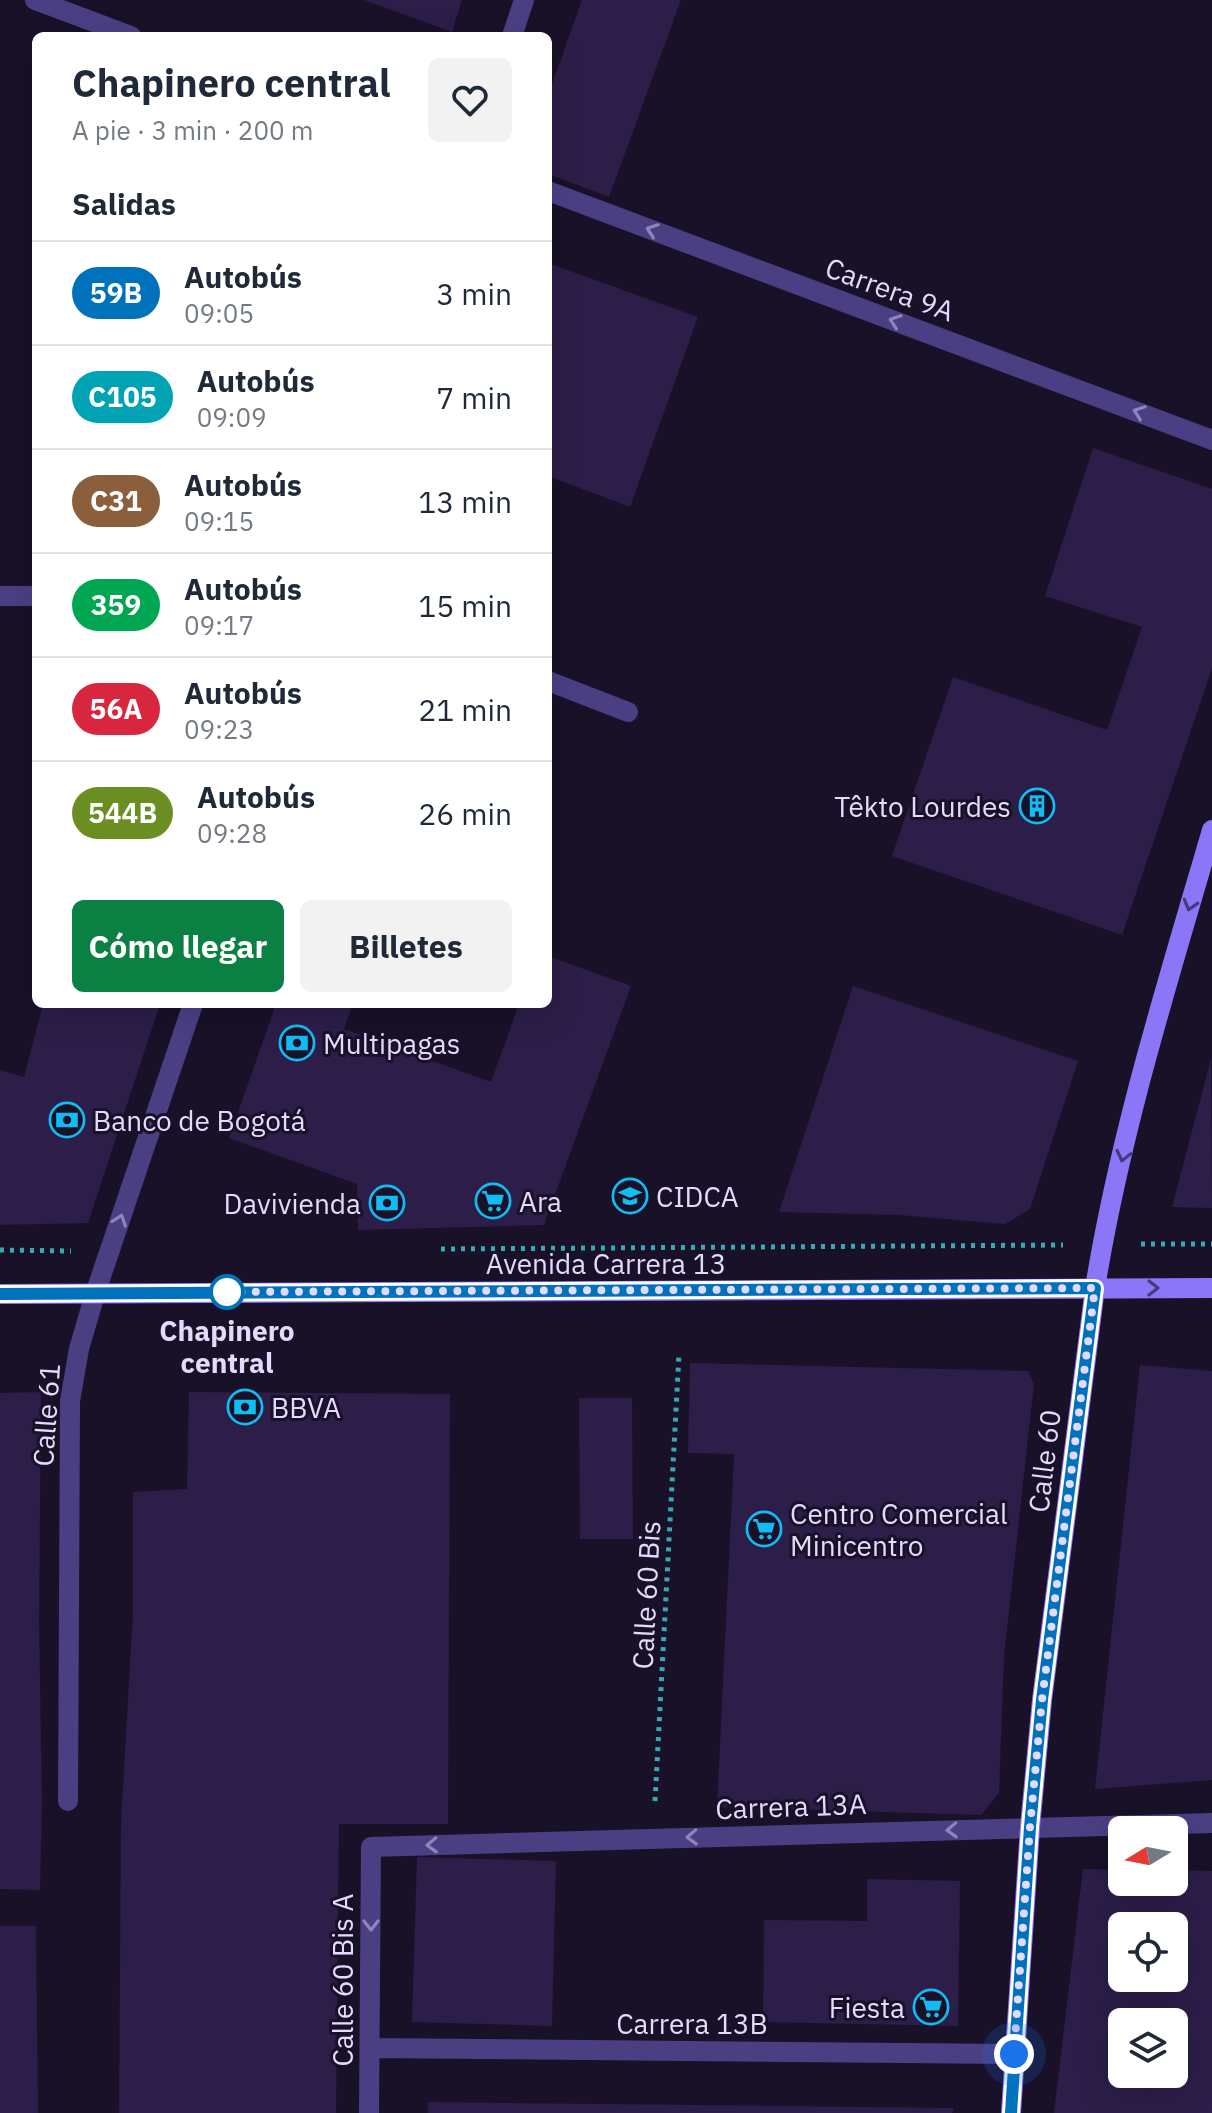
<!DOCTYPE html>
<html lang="es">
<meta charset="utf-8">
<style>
:root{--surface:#fff;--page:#f2f2f3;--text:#1f2937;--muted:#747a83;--line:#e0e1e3;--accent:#0b8043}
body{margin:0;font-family:"IBM Plex Sans",sans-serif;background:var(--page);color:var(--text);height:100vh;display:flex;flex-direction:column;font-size:30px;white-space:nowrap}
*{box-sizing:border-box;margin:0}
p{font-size:26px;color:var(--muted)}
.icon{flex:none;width:44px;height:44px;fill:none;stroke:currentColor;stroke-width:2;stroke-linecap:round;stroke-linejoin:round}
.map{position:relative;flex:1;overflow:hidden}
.details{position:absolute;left:32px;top:32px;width:520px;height:976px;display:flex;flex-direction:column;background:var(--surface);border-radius:12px;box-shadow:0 8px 32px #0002}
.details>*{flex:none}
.badge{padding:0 16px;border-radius:26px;font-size:28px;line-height:52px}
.needle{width:52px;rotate:260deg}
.tools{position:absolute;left:1108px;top:1816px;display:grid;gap:16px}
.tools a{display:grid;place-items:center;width:80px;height:80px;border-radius:12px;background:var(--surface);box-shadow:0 8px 32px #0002;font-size:40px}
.you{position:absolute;width:40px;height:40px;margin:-20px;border:6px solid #fff;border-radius:50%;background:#1a73e8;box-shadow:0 0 0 12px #1a73e833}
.map>.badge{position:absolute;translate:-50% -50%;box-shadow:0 0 0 4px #fff}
h2{padding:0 40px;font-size:30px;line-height:72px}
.round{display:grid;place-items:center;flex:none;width:84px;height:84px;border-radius:12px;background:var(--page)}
.head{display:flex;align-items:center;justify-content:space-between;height:136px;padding:0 40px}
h1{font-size:38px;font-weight:800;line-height:60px}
.primary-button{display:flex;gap:16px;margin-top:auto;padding:16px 40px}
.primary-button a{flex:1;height:92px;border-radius:12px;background:var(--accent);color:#fff;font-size:32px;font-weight:800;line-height:92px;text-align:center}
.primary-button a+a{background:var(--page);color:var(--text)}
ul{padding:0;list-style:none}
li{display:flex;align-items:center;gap:24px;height:104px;padding:0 40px;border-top:2px solid var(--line)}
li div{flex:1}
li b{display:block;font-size:30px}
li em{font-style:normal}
li .badge{min-width:88px;font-weight:700;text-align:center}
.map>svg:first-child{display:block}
.building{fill:#2c1e48;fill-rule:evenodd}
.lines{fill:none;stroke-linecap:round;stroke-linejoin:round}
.path{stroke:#36aab4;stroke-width:5;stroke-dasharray:4 6;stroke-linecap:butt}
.lane{stroke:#4b3f84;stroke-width:20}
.street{stroke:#4b3f84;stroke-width:20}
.secondary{stroke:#8b76f8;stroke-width:20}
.oneway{stroke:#8f85ba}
.oneway2{stroke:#46397b}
.line-casing{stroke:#fff;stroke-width:18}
.line{stroke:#0072bc;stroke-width:12}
.walk{stroke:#e3dafd;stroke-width:8;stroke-dasharray:0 14.4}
.stop-dot{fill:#fff;stroke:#0072bc;stroke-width:4}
.labels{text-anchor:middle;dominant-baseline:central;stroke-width:6;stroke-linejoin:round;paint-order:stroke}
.street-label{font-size:28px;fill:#e3dafd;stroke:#181128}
.poi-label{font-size:28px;fill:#e3dafd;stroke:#181128;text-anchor:start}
.stop-label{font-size:28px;font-weight:bold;fill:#e3dafd;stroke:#181128}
</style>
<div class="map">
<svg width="1212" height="2113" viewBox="0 0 1212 2113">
<rect width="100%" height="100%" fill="#181128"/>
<path class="building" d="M 364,0 L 462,0 L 452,32 Z
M 582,0 L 681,0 L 609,197 L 548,174 L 548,95 Z
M 548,263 L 698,317 L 630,507 L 548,476 Z
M 1093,448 L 1212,489 L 1212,668 L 1122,935 L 892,856 L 953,677 L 1107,730 L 1142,627 L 1045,596 Z
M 548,956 L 631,986 L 544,1225 L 358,1230 L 357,1184 L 229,1138 L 276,1004 L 353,1004 L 344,1029 L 491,1082 L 519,1004 L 548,1004 Z
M 853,986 L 1078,1061 L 1030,1209 L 1005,1224 L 899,1215 L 779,1212 Z
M 43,1004 L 160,1004 L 88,1223 L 0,1225 L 0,1070 L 24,1077 Z
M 1211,1059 L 1212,1208 L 1172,1207 Z
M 690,1363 L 1028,1371 L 1034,1384 L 1004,1656 L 999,1793 L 981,1815 L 717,1807 L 734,1454 L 688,1453 Z
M 1140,1365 L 1212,1371 L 1212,1780 L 1095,1789 Z
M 41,1392 L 39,1623 L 42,1802 L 40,1890 L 0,1889 L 0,1393 Z
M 189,1392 L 450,1394 L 448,1824 L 339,1824 L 336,2113 L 119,2113 L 121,1821 L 133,1613 L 133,1492 L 187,1489 Z
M 579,1398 L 632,1398 L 633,1539 L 580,1539 Z
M 417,1857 L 556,1861 L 552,2026 L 412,2022 Z
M 1083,1869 L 1122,1870 L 1122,1882 L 1174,1882 L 1174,1870 L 1212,1871 L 1212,2113 L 1054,2113 ZM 1122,1926 L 1174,1926 L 1174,1978 L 1122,1978 ZM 1122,2022 L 1174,2022 L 1174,2074 L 1122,2074 Z
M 867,1879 L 960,1881 L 958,2026 L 763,2022 L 764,1920 L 867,1921 Z
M 0,1926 L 36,1926 L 38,2113 L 0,2113 Z
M 428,2102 L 954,2108 L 952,2113 L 428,2113 Z"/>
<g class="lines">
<path class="path" d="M 1141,1244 L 1212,1244
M 441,1249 L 1063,1245
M 0,1250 L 71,1251
M 655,1801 L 679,1354"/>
<path class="lane" d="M 548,681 L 628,712"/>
<path class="street" d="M 35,0 L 131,36
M 512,36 L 524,0
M 548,191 L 1212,440
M 0,596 L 36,596
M 68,1801 L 70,1401 L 79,1349 L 95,1294 L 193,1004
M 370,2048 L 1014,2054
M 369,2113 L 371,1847 L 1212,1823"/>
<path class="secondary" d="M 0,1294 L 1212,1288
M 1011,2113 L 1030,1827 L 1042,1700 L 1095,1288 C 1120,1133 1168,981 1212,830"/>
</g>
<defs><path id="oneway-chevron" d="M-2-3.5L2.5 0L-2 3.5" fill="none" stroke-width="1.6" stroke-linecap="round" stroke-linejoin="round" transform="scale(2)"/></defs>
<g class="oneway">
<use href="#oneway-chevron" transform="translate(652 230) rotate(-160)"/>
<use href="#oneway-chevron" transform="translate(895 321) rotate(-160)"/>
<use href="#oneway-chevron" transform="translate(1139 412) rotate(-160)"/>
<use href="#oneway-chevron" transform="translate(120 1220) rotate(-71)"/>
<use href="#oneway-chevron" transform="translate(952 1830) rotate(178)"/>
<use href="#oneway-chevron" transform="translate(692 1837) rotate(178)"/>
<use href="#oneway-chevron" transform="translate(432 1845) rotate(178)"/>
<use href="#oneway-chevron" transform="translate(371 1925) rotate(90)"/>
</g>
<g class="oneway2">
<use href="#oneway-chevron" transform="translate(1190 905) rotate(106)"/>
<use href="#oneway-chevron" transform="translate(1123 1156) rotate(103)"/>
<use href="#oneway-chevron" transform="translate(1153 1288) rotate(1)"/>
</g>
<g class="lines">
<g class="line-casing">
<path id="line" d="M 0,1294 L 1095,1288 L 1042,1700 L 1030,1827 L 1011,2113"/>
</g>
<use href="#line" class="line"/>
<path class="walk" d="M 227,1292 L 1095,1288 L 1042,1700 L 1030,1827 L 1014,2054"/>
</g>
<defs>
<g id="building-ring" transform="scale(1.8)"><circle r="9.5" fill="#181128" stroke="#10bcf3" stroke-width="1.5"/><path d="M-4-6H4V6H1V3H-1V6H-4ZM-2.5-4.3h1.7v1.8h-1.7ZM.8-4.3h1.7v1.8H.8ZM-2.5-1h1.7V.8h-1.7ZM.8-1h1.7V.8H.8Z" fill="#10bcf3"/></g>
<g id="bank-ring" transform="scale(1.8)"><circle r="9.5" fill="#181128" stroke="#10bcf3" stroke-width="1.5"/><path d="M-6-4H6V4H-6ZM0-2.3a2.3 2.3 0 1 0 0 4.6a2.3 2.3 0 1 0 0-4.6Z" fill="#10bcf3"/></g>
<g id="university-ring" transform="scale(1.8)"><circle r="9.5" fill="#181128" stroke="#10bcf3" stroke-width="1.5"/><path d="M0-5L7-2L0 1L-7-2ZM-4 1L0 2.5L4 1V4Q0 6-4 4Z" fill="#10bcf3"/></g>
<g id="supermarket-ring" transform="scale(1.8)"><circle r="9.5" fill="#181128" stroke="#10bcf3" stroke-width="1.5"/><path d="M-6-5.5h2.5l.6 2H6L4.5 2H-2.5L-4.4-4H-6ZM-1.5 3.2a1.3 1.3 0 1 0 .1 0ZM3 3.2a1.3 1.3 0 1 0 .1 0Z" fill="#10bcf3"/></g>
</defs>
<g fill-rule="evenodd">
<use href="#building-ring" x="1037" y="806"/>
<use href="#bank-ring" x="297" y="1043"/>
<use href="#bank-ring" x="67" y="1120"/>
<use href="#university-ring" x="630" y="1196"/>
<use href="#supermarket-ring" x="493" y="1201"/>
<use href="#bank-ring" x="387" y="1203"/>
<use href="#bank-ring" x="245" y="1407"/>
<use href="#supermarket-ring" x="764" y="1529"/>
<use href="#supermarket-ring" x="931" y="2007"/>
</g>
<circle class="stop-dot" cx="227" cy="1292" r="16"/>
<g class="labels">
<g class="street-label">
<text transform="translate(890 289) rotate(20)">Carrera 9A</text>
<text x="606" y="1263">Avenida Carrera 13</text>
<text transform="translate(46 1415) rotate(-86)">Calle 61</text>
<text transform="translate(1044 1461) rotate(-83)">Calle 60</text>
<text transform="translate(646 1595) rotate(-87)">Calle 60 Bis</text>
<text transform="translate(791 1806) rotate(-2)">Carrera 13A</text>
<text transform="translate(342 1980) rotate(-90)">Calle 60 Bis A</text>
<text x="692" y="2023">Carrera 13B</text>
</g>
<g class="poi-label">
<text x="1011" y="806" text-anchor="end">Têkto Lourdes</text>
<text x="323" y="1043">Multipagas</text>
<text x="93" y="1120">Banco de Bogotá</text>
<text x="656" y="1196">CIDCA</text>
<text x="519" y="1201">Ara</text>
<text x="361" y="1203" text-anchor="end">Davivienda</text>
<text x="271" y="1407">BBVA</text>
<text x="790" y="1513">Centro Comercial<tspan x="790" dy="32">Minicentro</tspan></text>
<text x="905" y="2007" text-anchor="end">Fiesta</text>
</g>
<g class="stop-label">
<text x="227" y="1330">Chapinero<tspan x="227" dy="32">central</tspan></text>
</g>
</g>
</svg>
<div class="tools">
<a><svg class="needle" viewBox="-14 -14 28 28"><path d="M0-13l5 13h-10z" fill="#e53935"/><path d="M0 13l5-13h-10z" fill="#747a83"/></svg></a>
<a><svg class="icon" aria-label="locate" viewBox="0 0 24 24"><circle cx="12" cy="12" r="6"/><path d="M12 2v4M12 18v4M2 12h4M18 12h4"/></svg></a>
<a><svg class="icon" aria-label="layers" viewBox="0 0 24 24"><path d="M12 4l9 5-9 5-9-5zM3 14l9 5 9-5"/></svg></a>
</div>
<div class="you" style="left:1014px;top:2054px"></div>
<section class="details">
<div class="head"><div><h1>Chapinero central</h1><p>A pie · 3 min · 200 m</p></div><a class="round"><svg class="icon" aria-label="heart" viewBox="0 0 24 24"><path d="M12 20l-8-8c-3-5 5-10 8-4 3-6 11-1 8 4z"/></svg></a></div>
<h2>Salidas</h2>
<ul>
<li><span class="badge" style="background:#0072bc;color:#fff">59B</span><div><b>Autobús</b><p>09:05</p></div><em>3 min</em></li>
<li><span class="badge" style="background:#00a3b4;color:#fff">C105</span><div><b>Autobús</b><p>09:09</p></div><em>7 min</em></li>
<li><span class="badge" style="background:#8b5e3c;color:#fff">C31</span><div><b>Autobús</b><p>09:15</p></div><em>13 min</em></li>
<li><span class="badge" style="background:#00a651;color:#fff">359</span><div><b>Autobús</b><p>09:17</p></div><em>15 min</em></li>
<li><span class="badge" style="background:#d7263d;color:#fff">56A</span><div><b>Autobús</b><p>09:23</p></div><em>21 min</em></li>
<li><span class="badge" style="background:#6b8e23;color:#fff">544B</span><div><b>Autobús</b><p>09:28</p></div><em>26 min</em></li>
</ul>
<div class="primary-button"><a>Cómo llegar</a><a>Billetes</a></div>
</section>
</div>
